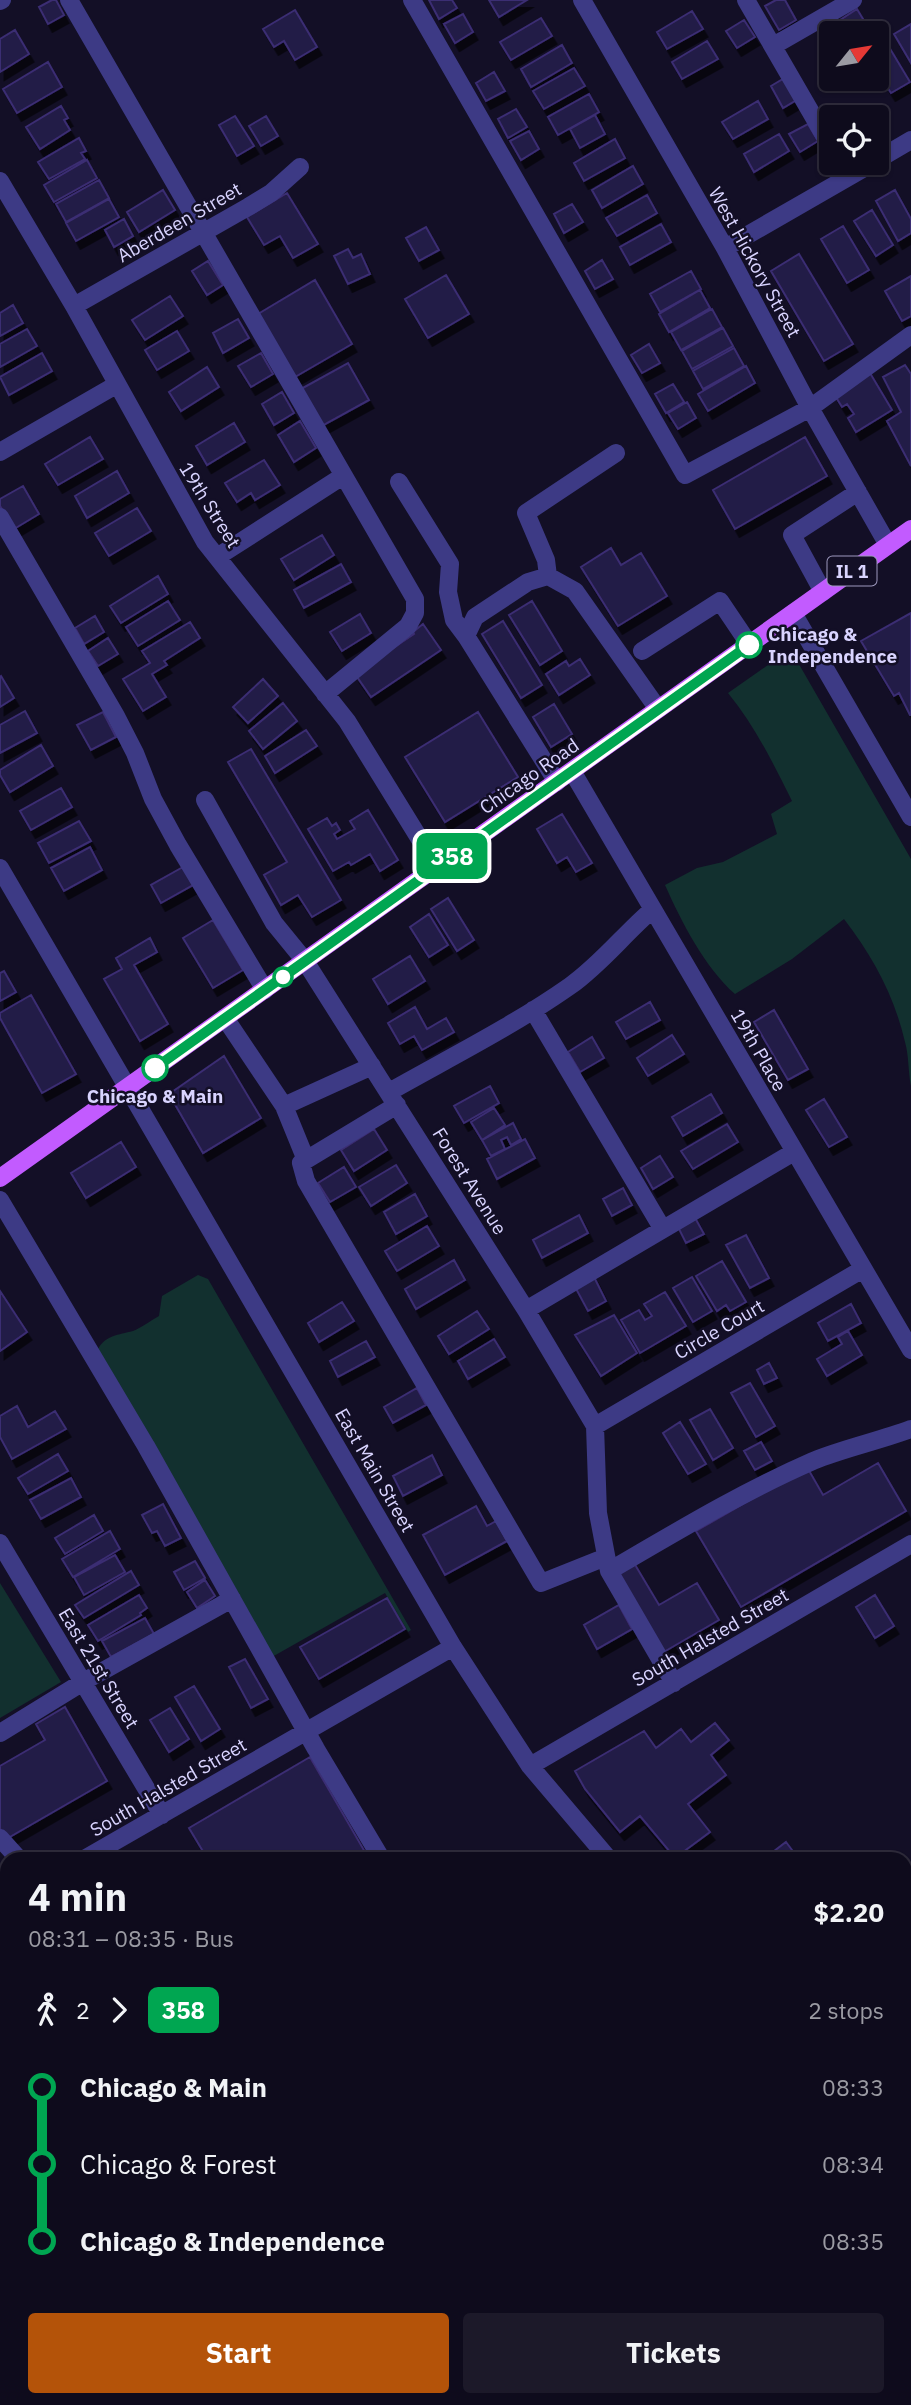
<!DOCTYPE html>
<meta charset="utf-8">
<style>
:root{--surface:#0e0b1c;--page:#1c1929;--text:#f1f3f6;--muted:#9b9ba3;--line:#2e2b3b;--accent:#b45309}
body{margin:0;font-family:"IBM Plex Sans",sans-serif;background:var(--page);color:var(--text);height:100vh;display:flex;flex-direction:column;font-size:26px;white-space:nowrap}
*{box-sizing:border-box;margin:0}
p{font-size:23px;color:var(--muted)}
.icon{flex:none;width:38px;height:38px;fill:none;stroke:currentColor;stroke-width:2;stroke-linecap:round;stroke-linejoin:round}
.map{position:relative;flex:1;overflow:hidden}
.sheet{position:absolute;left:0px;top:1852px;width:912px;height:555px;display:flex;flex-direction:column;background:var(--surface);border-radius:21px 21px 0 0;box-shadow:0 2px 5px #0004,0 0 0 2px var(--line)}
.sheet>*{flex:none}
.badge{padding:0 14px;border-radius:10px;font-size:24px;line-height:46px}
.needle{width:46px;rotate:60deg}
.tools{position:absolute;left:819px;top:21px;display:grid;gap:14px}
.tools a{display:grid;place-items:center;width:70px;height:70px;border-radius:7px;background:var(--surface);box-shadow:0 2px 5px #0004,0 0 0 2px var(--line);font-size:35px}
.map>.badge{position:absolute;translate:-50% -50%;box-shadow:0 0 0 4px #fff}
.legs{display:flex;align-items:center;gap:10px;height:77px;padding:0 28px;font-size:23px}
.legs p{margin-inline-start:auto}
.head{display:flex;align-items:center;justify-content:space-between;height:119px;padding:0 28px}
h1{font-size:38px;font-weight:700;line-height:52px}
.button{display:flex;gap:14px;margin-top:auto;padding:14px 28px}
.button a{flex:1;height:80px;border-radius:7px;background:var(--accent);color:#fff;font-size:28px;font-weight:700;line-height:80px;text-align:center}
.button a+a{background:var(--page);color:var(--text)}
ul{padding:0 28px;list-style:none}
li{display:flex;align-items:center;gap:24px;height:77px;font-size:26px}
li i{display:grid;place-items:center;width:10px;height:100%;margin:0 9px;background:currentColor}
li i::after{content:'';width:18px;height:18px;margin:-9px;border:5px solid;border-radius:50%;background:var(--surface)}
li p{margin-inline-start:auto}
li:first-child i{background:linear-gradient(#0000 50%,currentColor 0)}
li:last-child i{background:linear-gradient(currentColor 50%,#0000 0)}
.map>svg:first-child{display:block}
.green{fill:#12302f}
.building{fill:#241b47;stroke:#3b2d73;stroke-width:2;filter:url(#shadow)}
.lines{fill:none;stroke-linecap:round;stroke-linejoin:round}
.minor{stroke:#3d3a85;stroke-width:18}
.major{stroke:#c25bff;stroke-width:18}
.rail{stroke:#00e5ff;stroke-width:5;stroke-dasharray:10 9;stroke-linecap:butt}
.line-1-casing{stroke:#fff;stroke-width:16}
.line-1{stroke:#00a651;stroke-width:10}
.stop-1-dot{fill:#fff;stroke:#00a651;stroke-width:3.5}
.labels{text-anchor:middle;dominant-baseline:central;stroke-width:5;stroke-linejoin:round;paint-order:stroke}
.shield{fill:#130f26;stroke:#9e99be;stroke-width:2}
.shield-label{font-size:18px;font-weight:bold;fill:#d9d4ff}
.street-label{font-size:19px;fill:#d9d4ff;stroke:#130f26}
.stop-label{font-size:19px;font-weight:bold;fill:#d9d4ff;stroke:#130f26;text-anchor:start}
</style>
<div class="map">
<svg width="911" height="2405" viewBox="0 0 911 2405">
<defs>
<filter id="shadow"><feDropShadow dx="4.5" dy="8" stdDeviation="0" flood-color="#0009"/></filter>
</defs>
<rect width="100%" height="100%" fill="#130f26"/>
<path class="green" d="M 781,656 L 790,658 L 800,666 L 911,859 L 911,1086 C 908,1071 909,1056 905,1042 C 894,995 873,957 844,919 L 792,959 L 735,994 C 705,968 681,921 665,885 L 697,868 L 723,862 L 777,834 L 771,814 L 792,801 C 773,763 755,726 728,693 Z
M 198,1275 L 208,1279 L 411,1630 L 408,1632 L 385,1593 L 272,1657 L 98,1349 C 106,1335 118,1335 133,1331 C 141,1328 150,1321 159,1316 L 162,1296 Z
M 0,1583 L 61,1682 L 0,1718 Z
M 0,1972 L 7,1984 L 7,2057 L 0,2044 Z
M 911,2006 L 911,2121 L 905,2124 L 905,2009 Z"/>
<path class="building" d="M 52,0 L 56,0 L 64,15 L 48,24 L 39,7 Z
M 429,0 L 452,0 L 457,8 L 439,19 Z
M 489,0 L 527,0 L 499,17 Z
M 776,0 L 785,0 L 796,20 L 779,30 L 765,6 Z
M 857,9 L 869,29 L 863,33 L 844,33 L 837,22 Z
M 295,10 L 317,47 L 295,60 L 284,41 L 274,47 L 263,29 Z
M 692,11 L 703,29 L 667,49 L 657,32 Z
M 463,14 L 473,32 L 455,43 L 444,24 Z
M 541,18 L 552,36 L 511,60 L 500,42 Z
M 744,20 L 755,37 L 737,48 L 726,31 Z
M 911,24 L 911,63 L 894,34 Z
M 15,30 L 29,54 L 0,72 L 0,39 Z
M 707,41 L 718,59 L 682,79 L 672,62 Z
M 562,45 L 572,63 L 531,87 L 521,69 Z
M 889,47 L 910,82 L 891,93 L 877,71 L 877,55 Z
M 48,62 L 62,87 L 17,113 L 3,89 Z
M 574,68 L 585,86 L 544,109 L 533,91 Z
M 494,72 L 505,91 L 486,101 L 476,83 Z
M 788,76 L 800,98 L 783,108 L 771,86 Z
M 589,94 L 599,112 L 558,135 L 548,117 Z
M 758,101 L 768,119 L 733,139 L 722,122 Z
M 61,106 L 68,118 L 64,120 L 70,130 L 40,149 L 26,127 Z
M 516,109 L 527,127 L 508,138 L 498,119 Z
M 595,115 L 605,134 L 580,148 L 570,129 Z
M 235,116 L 254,146 L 237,156 L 219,125 Z
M 266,116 L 278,136 L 261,146 L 249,126 Z
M 808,124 L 818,141 L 800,152 L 789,134 Z
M 529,131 L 539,149 L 521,160 L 510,141 Z
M 779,134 L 789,151 L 754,172 L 744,154 Z
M 79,138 L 86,151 L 81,153 L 85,159 L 49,179 L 38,162 Z
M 615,139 L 625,158 L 584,181 L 574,163 Z
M 87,160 L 97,178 L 54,202 L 44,185 Z
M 633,166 L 643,184 L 602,208 L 592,190 Z
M 99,180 L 109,198 L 66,222 L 56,204 Z
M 163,190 L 175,210 L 139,232 L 127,212 Z
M 895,190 L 911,219 L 911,233 L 898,241 L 876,201 Z
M 287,193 L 318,244 L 293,258 L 280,236 L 264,245 L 247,217 Z
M 647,195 L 657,213 L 617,236 L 606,218 Z
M 109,199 L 119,217 L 76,241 L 66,223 Z
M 572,204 L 583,222 L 564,233 L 554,214 Z
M 872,210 L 893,245 L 876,256 L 854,221 Z
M 124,219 L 133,236 L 114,247 L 105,230 Z
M 661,224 L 671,242 L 630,265 L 620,247 Z
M 843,226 L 869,270 L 847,283 L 821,239 Z
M 426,227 L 439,250 L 419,261 L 406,238 Z
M 348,249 L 353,258 L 361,254 L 370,274 L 348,284 L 334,256 Z
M 799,254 L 853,344 L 824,361 L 771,271 Z
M 602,260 L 613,279 L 595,289 L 585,271 Z
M 208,261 L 223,285 L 207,295 L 192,271 Z
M 691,271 L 701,289 L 660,312 L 650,294 Z
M 446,275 L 469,314 L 428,338 L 405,299 Z
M 911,276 L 911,316 L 902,321 L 885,291 Z
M 315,280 L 352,344 L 295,377 L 258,314 Z
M 700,290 L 710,308 L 669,332 L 659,314 Z
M 170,296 L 183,316 L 145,340 L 132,320 Z
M 13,305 L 23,323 L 0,336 L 0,313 Z
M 712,309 L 722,327 L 681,350 L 671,332 Z
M 238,319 L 249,338 L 223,353 L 213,333 Z
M 723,328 L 733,346 L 692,369 L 682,351 Z
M 27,329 L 37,346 L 0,367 L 0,344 Z
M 177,331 L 189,351 L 157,370 L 145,350 Z
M 649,344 L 660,363 L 642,373 L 631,355 Z
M 734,348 L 744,366 L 703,389 L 693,371 Z
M 42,353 L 52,371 L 9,395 L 0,377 Z
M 261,353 L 273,374 L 251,387 L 238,366 Z
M 348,363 L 369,400 L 322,426 L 301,389 Z
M 905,365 L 911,374 L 911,466 L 887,421 L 901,412 L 883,377 Z
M 746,366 L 755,383 L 708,411 L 698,394 Z
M 207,367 L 219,387 L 181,411 L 169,392 Z
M 870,373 L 892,410 L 856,432 L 848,418 L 854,414 L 847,404 L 842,407 L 834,394 Z
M 673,384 L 684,402 L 666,413 L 655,394 Z
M 282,392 L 294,413 L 274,425 L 262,404 Z
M 687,402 L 696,418 L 678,429 L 668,413 Z
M 300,421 L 316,448 L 294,462 L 278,435 Z
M 234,423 L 245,442 L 207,465 L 196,446 Z
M 90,437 L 103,459 L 58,485 L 45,464 Z
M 805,437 L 827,476 L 735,529 L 713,490 Z
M 264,460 L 280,485 L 255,500 L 251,493 L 237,502 L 225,483 Z
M 117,471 L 129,493 L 87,518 L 75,496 Z
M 23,486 L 39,514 L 14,529 L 0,506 L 0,499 Z
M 137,508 L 151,531 L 109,556 L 95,533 Z
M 322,535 L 334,555 L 294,580 L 281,559 Z
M 611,548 L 621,565 L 641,553 L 667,596 L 618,626 L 581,567 Z
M 341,564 L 351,582 L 304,608 L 294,590 Z
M 158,576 L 168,594 L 121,623 L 110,606 Z
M 168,601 L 180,620 L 138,646 L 126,627 Z
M 532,601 L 562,651 L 540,665 L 509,615 Z
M 911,613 L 911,715 L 910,715 L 899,693 L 894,696 L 861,641 Z
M 360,614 L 371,633 L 342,651 L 330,632 Z
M 95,616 L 104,632 L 84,644 L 75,628 Z
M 503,621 L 542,685 L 521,698 L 482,634 Z
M 190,622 L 200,638 L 164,661 L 167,665 L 152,674 L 166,697 L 143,711 L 123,679 L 150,663 L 142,651 Z
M 423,624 L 441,650 L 371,697 L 355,674 L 414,634 L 413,632 Z
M 108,638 L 118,654 L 98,666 L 88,651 Z
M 580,659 L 590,675 L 559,695 L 546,674 L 566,661 L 569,666 Z
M 1,676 L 14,698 L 0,707 L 0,677 Z
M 263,679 L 278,696 L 248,723 L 233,707 Z
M 283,703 L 297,721 L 263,749 L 249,731 Z
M 554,704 L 572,734 L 551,747 L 533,717 Z
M 25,711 L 37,733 L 0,753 L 0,725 Z
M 103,712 L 116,737 L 91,750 L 77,725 Z
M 478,712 L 518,777 L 445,822 L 405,757 Z
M 306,730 L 317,746 L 275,773 L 265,756 Z
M 41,745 L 53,766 L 10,792 L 0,775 L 0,770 Z
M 251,749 L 341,900 L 312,917 L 298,895 L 281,905 L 264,875 L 287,862 L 228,762 Z
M 61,788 L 72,807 L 31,830 L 20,811 Z
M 368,810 L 398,860 L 380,871 L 370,854 L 351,865 L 349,862 L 333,871 L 308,829 L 327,818 L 332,826 L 336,823 L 340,830 L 334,834 L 337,839 L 355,829 L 350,821 Z
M 562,814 L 592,863 L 576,872 L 567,857 L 557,863 L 537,829 Z
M 79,821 L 91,841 L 49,863 L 38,843 Z
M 90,847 L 102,870 L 64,891 L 51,868 Z
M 183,867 L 193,885 L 161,903 L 151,885 Z
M 448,898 L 474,940 L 457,951 L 431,909 Z
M 429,914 L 448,945 L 429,957 L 410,927 Z
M 213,920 L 243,970 L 213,988 L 183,938 Z
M 150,938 L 157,952 L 134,965 L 168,1024 L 140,1041 L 104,979 L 122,969 L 116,958 Z
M 410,956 L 425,981 L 388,1004 L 373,979 Z
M 4,971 L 16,992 L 0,1001 L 0,973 Z
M 31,995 L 76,1074 L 42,1093 L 0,1018 L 0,1013 Z
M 650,1002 L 660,1020 L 626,1039 L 616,1022 Z
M 415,1007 L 427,1029 L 446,1018 L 454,1032 L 422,1050 L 414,1036 L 400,1044 L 388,1023 Z
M 774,1010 L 808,1069 L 788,1080 L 754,1022 Z
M 672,1035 L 684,1054 L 648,1076 L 637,1058 Z
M 592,1037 L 604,1058 L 580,1072 L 568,1052 Z
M 224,1056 L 261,1118 L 203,1153 L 169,1094 Z
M 490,1086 L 499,1103 L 464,1123 L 454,1106 Z
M 711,1094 L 722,1113 L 683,1136 L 672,1117 Z
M 824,1099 L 847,1137 L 829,1147 L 806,1110 Z
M 494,1108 L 505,1125 L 482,1140 L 471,1122 Z
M 513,1123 L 521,1139 L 511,1145 L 507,1137 L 501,1140 L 505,1149 L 491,1156 L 482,1140 Z
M 727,1124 L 738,1142 L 693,1169 L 681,1151 Z
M 374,1129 L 387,1150 L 354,1171 L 341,1150 Z
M 525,1139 L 535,1158 L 497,1179 L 487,1159 Z
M 121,1142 L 136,1167 L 86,1198 L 71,1173 Z
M 660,1156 L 673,1177 L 653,1189 L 641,1168 Z
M 396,1165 L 407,1183 L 371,1206 L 359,1187 Z
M 344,1167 L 356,1187 L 330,1202 L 318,1183 Z
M 623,1188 L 632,1205 L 612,1216 L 603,1199 Z
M 415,1194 L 427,1216 L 396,1234 L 384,1212 Z
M 579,1215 L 588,1233 L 542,1258 L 533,1240 Z
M 694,1216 L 704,1234 L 686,1243 L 677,1225 Z
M 427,1226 L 439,1246 L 397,1271 L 385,1251 Z
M 746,1235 L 769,1278 L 750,1288 L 726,1245 Z
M 454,1260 L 465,1280 L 416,1309 L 405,1289 Z
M 722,1261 L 746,1302 L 730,1311 L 726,1305 L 717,1311 L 696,1276 Z
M 593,1275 L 606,1301 L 588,1311 L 574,1285 Z
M 692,1277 L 712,1311 L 693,1322 L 673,1288 Z
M 0,1291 L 27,1332 L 0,1351 Z
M 665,1292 L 686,1326 L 640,1353 L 621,1320 L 639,1310 L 645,1320 L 652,1316 L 644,1304 Z
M 342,1302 L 354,1321 L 319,1342 L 308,1323 Z
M 851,1304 L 861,1323 L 828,1341 L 818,1323 Z
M 477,1311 L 489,1329 L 449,1354 L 438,1336 Z
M 614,1315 L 637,1353 L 601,1376 L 575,1335 Z
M 848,1331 L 862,1355 L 827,1376 L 817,1359 L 842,1344 L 838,1337 Z
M 494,1339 L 505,1357 L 468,1379 L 458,1361 Z
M 366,1341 L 375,1357 L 338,1377 L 330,1361 Z
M 769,1363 L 777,1378 L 764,1384 L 757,1370 Z
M 750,1383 L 775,1426 L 756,1437 L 731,1393 Z
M 417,1388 L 426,1405 L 393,1423 L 384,1407 Z
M 17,1406 L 28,1427 L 55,1411 L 66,1429 L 12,1459 L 0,1437 L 0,1416 Z
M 710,1409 L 733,1448 L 713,1460 L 690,1420 Z
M 680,1422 L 706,1464 L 688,1474 L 663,1433 Z
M 761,1442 L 772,1461 L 755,1470 L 744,1451 Z
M 58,1454 L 68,1471 L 28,1494 L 18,1478 Z
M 432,1455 L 442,1475 L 403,1496 L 393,1476 Z
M 878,1463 L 906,1511 L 741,1607 L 696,1531 L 807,1467 L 823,1495 Z
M 71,1478 L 81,1497 L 41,1519 L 30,1500 Z
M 163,1504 L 181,1538 L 165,1546 L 157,1531 L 152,1533 L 142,1515 Z
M 476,1506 L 487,1526 L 496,1521 L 507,1541 L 445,1575 L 423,1535 Z
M 94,1515 L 103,1531 L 65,1554 L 55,1538 Z
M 110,1531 L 120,1549 L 73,1577 L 62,1559 Z
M 115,1555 L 125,1572 L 84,1595 L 74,1577 Z
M 195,1561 L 205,1578 L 184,1590 L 174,1572 Z
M 634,1563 L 659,1605 L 697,1583 L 719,1620 L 662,1653 L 616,1574 Z
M 131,1571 L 139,1585 L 84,1618 L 75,1605 Z
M 205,1580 L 215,1596 L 197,1608 L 187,1592 Z
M 139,1595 L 147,1608 L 140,1613 L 141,1615 L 98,1641 L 88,1625 Z
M 875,1595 L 894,1626 L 875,1638 L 856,1607 Z
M 387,1598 L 405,1629 L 319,1679 L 300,1647 Z
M 619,1605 L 632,1629 L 597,1649 L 584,1625 Z
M 145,1618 L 154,1634 L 111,1657 L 102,1641 Z
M 245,1659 L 268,1699 L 251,1708 L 229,1667 Z
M 194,1686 L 220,1729 L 201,1741 L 175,1697 Z
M 65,1707 L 107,1781 L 8,1838 L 0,1829 L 0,1766 L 45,1740 L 36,1724 Z
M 170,1708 L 189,1739 L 169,1752 L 150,1720 Z
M 715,1723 L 729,1740 L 711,1755 L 726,1775 L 688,1804 L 710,1832 L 675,1858 L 640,1816 L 620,1832 L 585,1789 L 575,1771 L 644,1731 L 656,1748 L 681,1729 L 691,1742 Z
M 310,1757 L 365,1852 L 354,1858 L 207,1858 L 189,1828 Z
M 786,1842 L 798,1858 L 765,1858 Z"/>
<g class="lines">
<path class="minor" d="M 69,0 L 415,599 L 415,613 L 408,626 L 325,694
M 412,0 L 685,475 L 810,408 L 911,335
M 582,0 L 725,248 L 810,408 L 888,545
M 746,0 L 831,147
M 0,1 L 2,0
M 773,46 L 853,0
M 877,160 L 911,140
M 0,181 L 74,306 L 205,542 L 347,721 L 437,867
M 725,248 L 873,163
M 74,306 L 248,207 L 271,193 L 300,167
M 0,452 L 116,385
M 399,482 L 450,564 L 448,592 L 454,620 L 466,636
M 0,517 L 116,716 L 135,753 L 153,799 L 178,845 L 265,990
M 217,557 L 343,476
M 548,576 L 546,560 L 526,513 L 616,453
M 823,592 L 792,535 L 858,492
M 793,613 L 911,817
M 642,651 L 720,601 L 749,644
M 572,771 L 911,1350
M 557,782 L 466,636 L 475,617 L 528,582 L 548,576 L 575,591 L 658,709
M 205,800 L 274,923 L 305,961 L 526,1310 L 595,1426 L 598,1513 L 609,1571 L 674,1683
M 0,868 L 453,1647 L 530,1766 L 608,1858
M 533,1010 L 662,1228
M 225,1018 L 284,1106 L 372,1066
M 389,1092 C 449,1058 513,1026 570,986 C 601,964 624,934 652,910
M 397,1105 L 301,1163 L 306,1181 L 541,1583 L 606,1557
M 284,1106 L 306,1160
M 0,1200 L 146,1446 L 316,1749 L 381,1858
M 526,1310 L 794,1152
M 595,1426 L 863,1269
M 0,1543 L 162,1815
M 609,1571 C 676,1532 742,1492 813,1461 C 845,1448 879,1441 911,1429
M 0,1733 L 83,1682 L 232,1599
M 530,1766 L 911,1544
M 0,1838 L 18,1858
M 86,1858 L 453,1647
M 0,1908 L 7,1904
M 905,1998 L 911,1995
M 905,2149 L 911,2145
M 905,2233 L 911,2244
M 479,2405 L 489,2399"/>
<path class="major" d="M 0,1178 L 911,529"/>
<path class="rail" d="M 0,1885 L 7,1892
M 0,1901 L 7,1908
M 905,1917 L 911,1913
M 905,1930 L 911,1926
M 510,2399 L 522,2405
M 540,2399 L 547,2405
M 560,2399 L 566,2405
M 101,2405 L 110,2399
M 132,2405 L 144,2399"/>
</g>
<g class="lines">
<g class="line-1-casing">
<path id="line-1" d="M 155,1068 L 749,645"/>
</g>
<use href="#line-1" class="line-1"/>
</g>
<g class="stop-1-dot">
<circle cx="749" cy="645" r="12"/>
<circle cx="283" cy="977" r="9"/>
<circle cx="155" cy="1068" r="12"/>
</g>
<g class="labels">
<rect class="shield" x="827.5" y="556.5" width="49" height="29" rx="5"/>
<g class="shield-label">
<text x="852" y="571">IL 1</text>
</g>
<g class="street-label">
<text transform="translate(179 222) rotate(-30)">Aberdeen Street</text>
<text transform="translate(755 262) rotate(61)">West Hickory Street</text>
<text transform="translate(210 505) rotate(58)">19th Street</text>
<text transform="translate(529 776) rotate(-35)">Chicago Road</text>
<text transform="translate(759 1050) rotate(60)">19th Place</text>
<text transform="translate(470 1181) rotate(58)">Forest Avenue</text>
<text transform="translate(719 1329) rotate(-30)">Circle Court</text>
<text transform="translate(375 1470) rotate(60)">East Main Street</text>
<text transform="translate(710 1637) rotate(-30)">South Halsted Street</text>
<text transform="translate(99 1668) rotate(59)">East 21st Street</text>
<text transform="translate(168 1787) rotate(-30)">South Halsted Street</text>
</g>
<g class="stop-label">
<text x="768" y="634">Chicago &amp;<tspan x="768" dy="22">Independence</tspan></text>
<text x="155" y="1096" text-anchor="middle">Chicago &amp; Main</text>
</g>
</g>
</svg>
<div class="tools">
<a><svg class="needle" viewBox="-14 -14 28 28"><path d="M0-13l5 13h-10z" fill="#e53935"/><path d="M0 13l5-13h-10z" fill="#9b9ba3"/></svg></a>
<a><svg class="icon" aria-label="locate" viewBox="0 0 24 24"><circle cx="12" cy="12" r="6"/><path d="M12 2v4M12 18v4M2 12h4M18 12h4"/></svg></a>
</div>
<b class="badge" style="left:452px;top:856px;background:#00a651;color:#fff">358</b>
<section class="sheet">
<div class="head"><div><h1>4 min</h1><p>08:31 – 08:35 · Bus</p></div><b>$2.20</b></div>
<div class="legs"><svg class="icon" aria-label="walk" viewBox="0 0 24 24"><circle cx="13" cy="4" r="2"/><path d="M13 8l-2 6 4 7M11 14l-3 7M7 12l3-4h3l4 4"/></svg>2<svg class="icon" aria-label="forward" viewBox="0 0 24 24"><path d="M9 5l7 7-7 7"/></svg><b class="badge" style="background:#00a651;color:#fff">358</b><p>2 stops</p></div>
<ul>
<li><i style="color:#00a651"></i><b>Chicago &amp; Main</b><p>08:33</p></li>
<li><i style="color:#00a651"></i><span>Chicago &amp; Forest</span><p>08:34</p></li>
<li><i style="color:#00a651"></i><b>Chicago &amp; Independence</b><p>08:35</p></li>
</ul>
<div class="button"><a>Start</a><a>Tickets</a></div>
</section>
</div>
